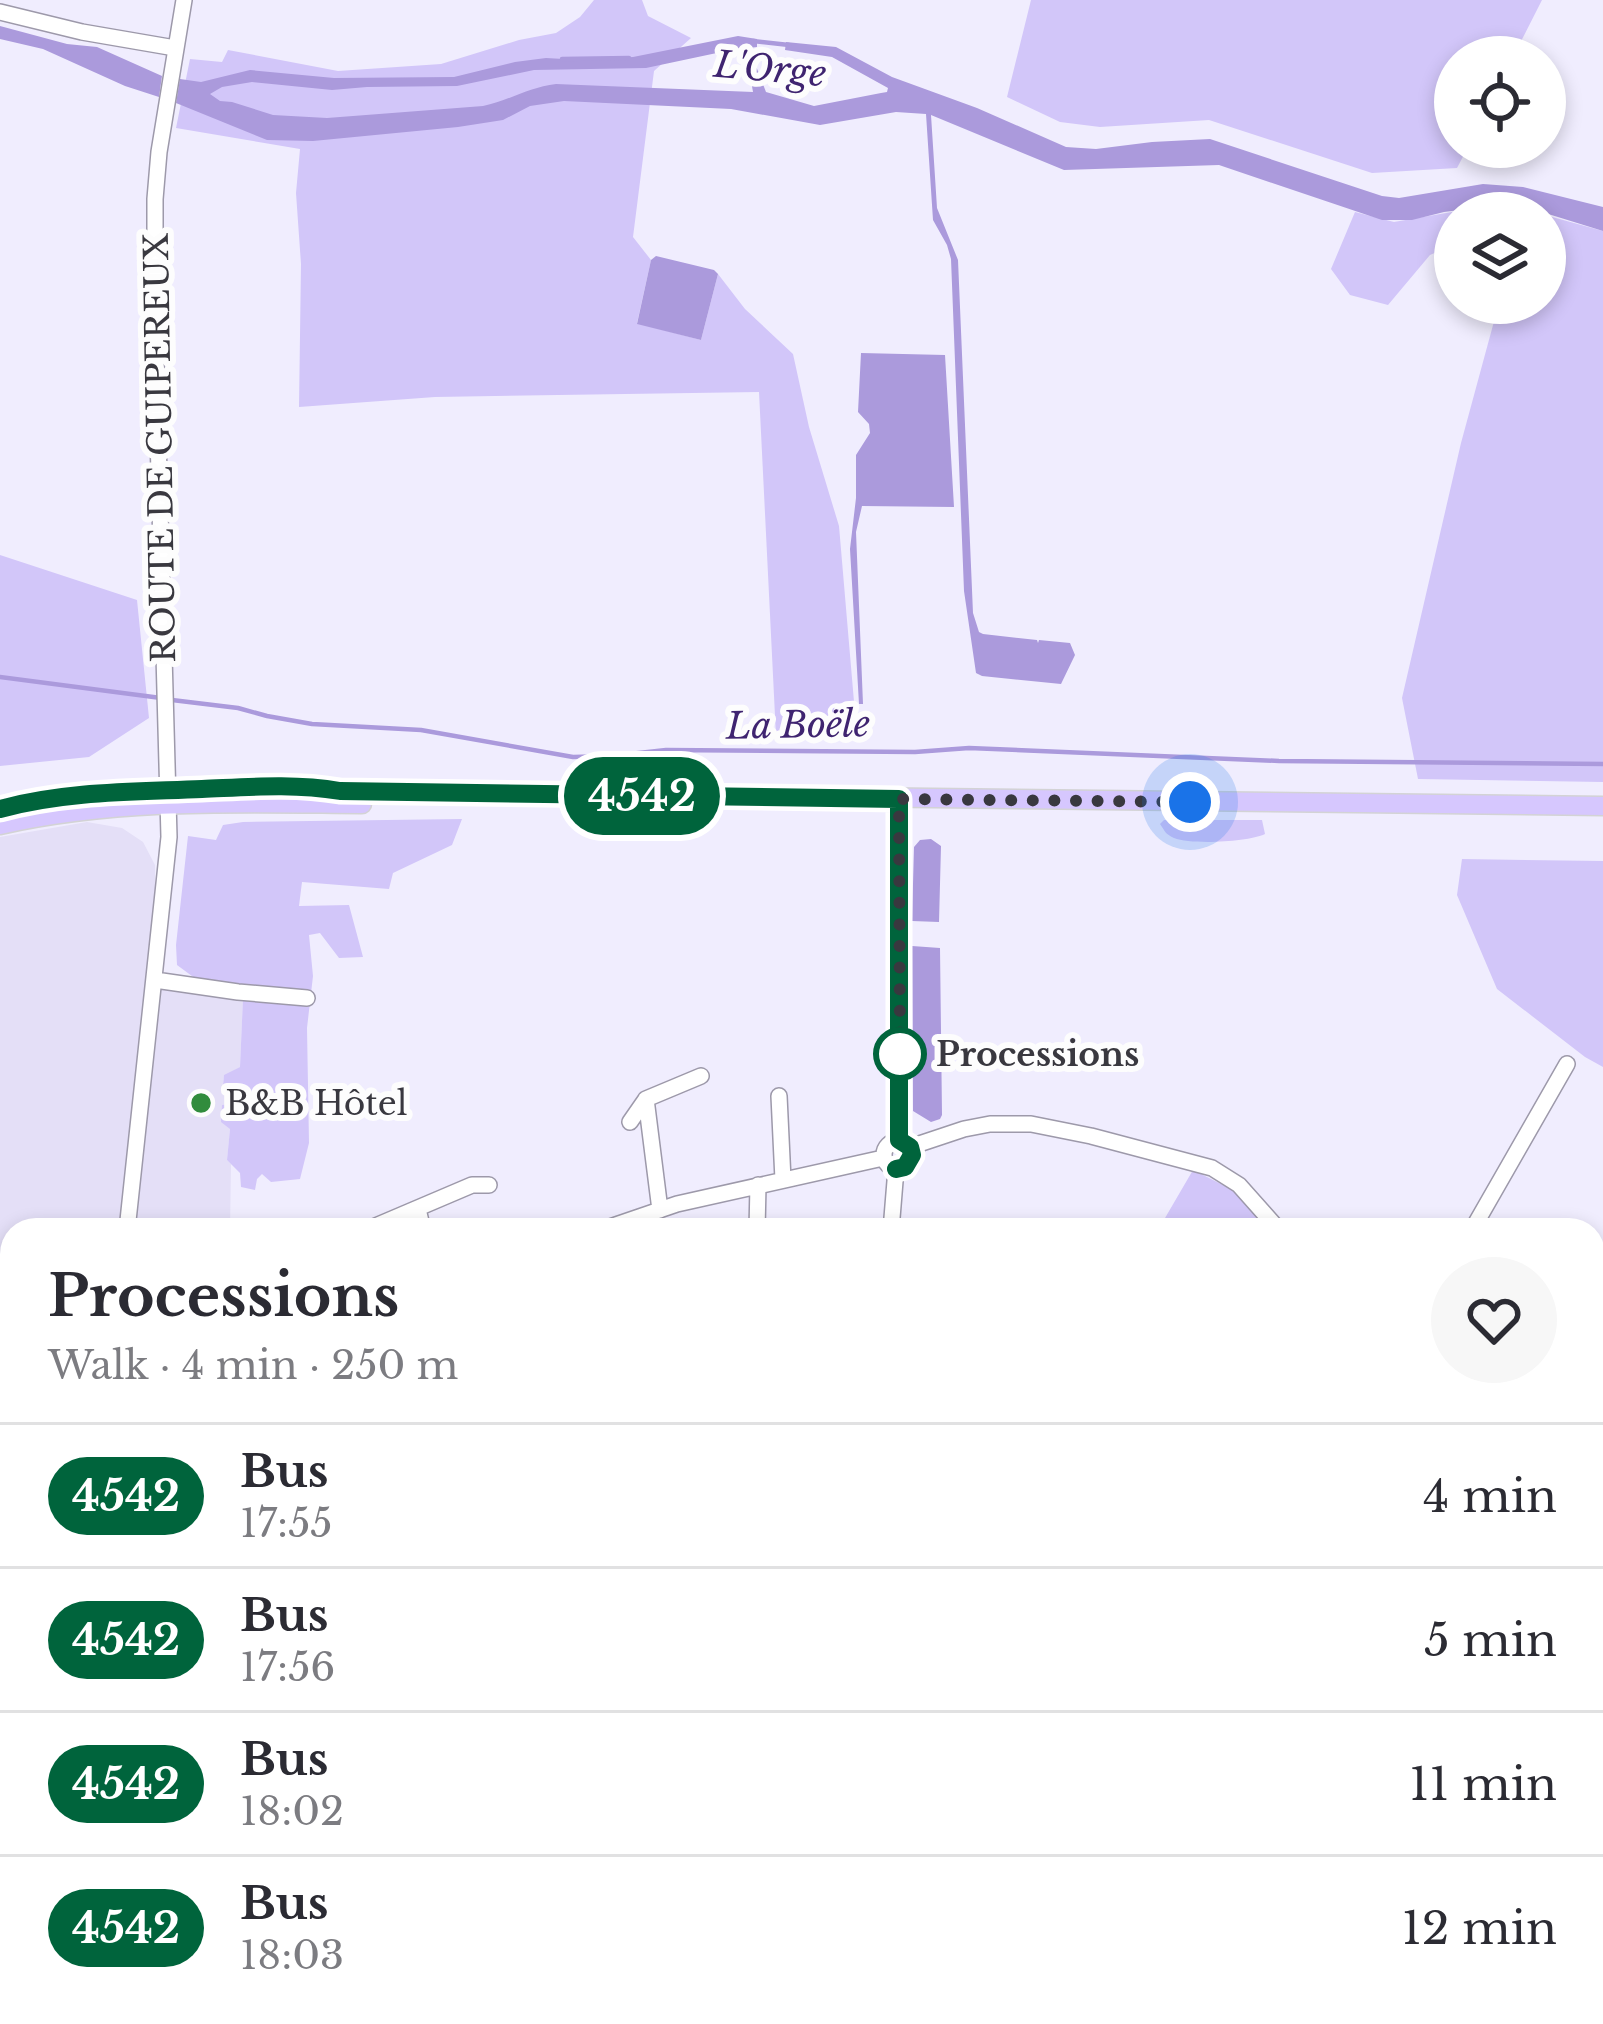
<!DOCTYPE html>
<meta charset="utf-8">
<style>
:root{--surface:#fff;--page:#f7f7f7;--text:#2b2b33;--muted:#7c7c81;--line:#e1e1e2}
body{margin:0;font-family:"Libre Baskerville",serif;background:var(--page);color:var(--text);height:100vh;display:flex;flex-direction:column;font-size:45px;white-space:nowrap}
*{box-sizing:border-box;margin:0}
p{font-size:39px;color:var(--muted)}
.icon{flex:none;width:66px;height:66px;fill:none;stroke:currentColor;stroke-width:2;stroke-linecap:round;stroke-linejoin:round}
.map{position:relative;flex:1;overflow:hidden}
.side{position:absolute;left:0px;top:1218px;width:1605px;height:807px;display:flex;flex-direction:column;background:var(--surface);border-radius:36px 36px 0 0;box-shadow:0 6px 18px #0003}
.side>*{flex:none}
.badge{padding:0 24px;border-radius:39px;font-size:42px;line-height:78px}
.buttons{position:absolute;left:1434px;top:36px;display:grid;gap:24px}
.buttons a{display:grid;place-items:center;width:132px;height:132px;border-radius:50%;background:var(--surface);box-shadow:0 6px 18px #0003;font-size:60px}
.you{position:absolute;width:60px;height:60px;margin:-30px;border:9px solid #fff;border-radius:50%;background:#1a73e8;box-shadow:0 0 0 18px #1a73e833}
.map>.badge{position:absolute;translate:-50% -50%;box-shadow:0 0 0 6px #fff}
.round{display:grid;place-items:center;flex:none;width:126px;height:126px;border-radius:63px;background:var(--page)}
.headline{display:flex;align-items:center;justify-content:space-between;height:204px;padding:0 48px}
h1{font-size:57px;font-weight:700;line-height:90px}
ul{padding:0;list-style:none}
li{display:flex;align-items:center;gap:36px;height:144px;padding:0 48px;border-top:3px solid var(--line)}
li div{flex:1}
li b{display:block;font-size:45px}
li em{font-style:normal}
li .badge{min-width:132px;font-weight:700;text-align:center}
.map>svg:first-child{display:block}
.built{fill:#e4dff7}
.green{fill:#d2c6f9}
.water{fill:#ab9adc;fill-rule:evenodd}
.lines{fill:none;stroke-linecap:round;stroke-linejoin:round}
.stream{stroke:#ab9adc;stroke-width:4.5}
.minor-casing{stroke:#9d99aa;stroke-width:18}
.major-casing{stroke:#d3d3d5;stroke-width:21}
.minor{stroke:#fff;stroke-width:15}
.major{stroke:#d6c7fe;stroke-width:18}
.line-casing{stroke:#fff;stroke-width:27}
.line{stroke:#00643c;stroke-width:18}
.walk{stroke:#39383f;stroke-width:12;stroke-dasharray:0 21.6}
.stop-dot{fill:#fff;stroke:#00643c;stroke-width:6}
.poi-dot{fill:#318c3d;stroke:#fdfdfd;stroke-width:4.5}
.labels{text-anchor:middle;dominant-baseline:central;stroke-width:12;stroke-linejoin:round;paint-order:stroke}
.street-label{font-size:33px;fill:#39383f;stroke:#fdfdfd}
.stop-label{font-size:33px;font-weight:bold;fill:#39383f;stroke:#fdfdfd;text-anchor:start}
.poi-label{font-size:33px;fill:#39383f;stroke:#fdfdfd;text-anchor:start}
.water-label{font-size:36px;font-style:italic;fill:#3f2470;stroke:#fdfdfd}
</style>
<div class="map">
<svg width="1603" height="2024" viewBox="0 0 1603 2024">
<rect width="100%" height="100%" fill="#f0edfe"/>
<path class="built" d="M 87,822 L 122,828 L 143,842 L 155,865 L 155,979 L 243,998 L 240,1067 L 224,1076 L 223,1086 L 236,1092 L 232,1103 L 222,1105 L 230,1129 L 227,1160 L 231,1164 L 230,1230 L 12,1230 L 12,1395 L 0,1391 L 0,837 Z"/>
<path class="green" d="M 594,0 L 642,0 L 648,16 L 691,38 L 654,71 L 633,237 L 651,260 L 637,323 L 701,340 L 718,274 L 745,309 L 793,354 L 809,427 L 839,526 L 857,737 L 776,736 L 759,392 L 435,397 L 299,407 L 301,264 L 296,193 L 300,149 L 176,128 L 190,59 L 222,62 L 228,50 L 338,71 L 441,64 L 519,40 L 556,33 L 580,17 Z
M 1031,0 L 1542,0 L 1513,57 L 1455,57 L 1455,147 L 1468,147 L 1457,168 L 1372,173 L 1209,120 L 1100,127 L 1060,122 L 1007,97 Z
M 1475,208 L 1509,208 L 1538,213 L 1455,213 L 1455,244 L 1430,255 L 1388,305 L 1350,295 L 1331,269 L 1355,212 L 1394,222 Z
M 1545,215 L 1603,231 L 1603,782 L 1418,779 L 1402,698 L 1461,443 L 1499,303 L 1545,303 Z
M 0,555 L 137,600 L 149,718 L 89,757 L 0,766 Z
M 462,819 L 452,845 L 393,873 L 389,889 L 302,882 L 299,906 L 349,905 L 363,957 L 339,958 L 320,933 L 309,935 L 313,976 L 307,1028 L 309,1143 L 300,1179 L 271,1182 L 262,1174 L 257,1179 L 255,1190 L 241,1187 L 240,1173 L 227,1160 L 230,1129 L 221,1122 L 222,1105 L 232,1103 L 236,1092 L 223,1086 L 224,1075 L 240,1067 L 243,998 L 238,992 L 239,984 L 196,979 L 177,965 L 176,945 L 188,836 L 216,840 L 223,825 L 243,822 Z
M 1164,820 L 1262,820 L 1265,834 C 1248,842 1192,845 1174,838 C 1165,834 1165,831 1160,824 Z
M 1462,859 L 1603,861 L 1603,1067 L 1585,1057 L 1497,989 L 1457,895 Z
M 1193,1170 L 1235,1191 L 1269,1230 L 1158,1230 Z
M 0,1391 L 12,1395 L 12,1630 L 0,1631 Z"/>
<path class="water" d="M 0,26 L 67,44 L 97,47 L 162,76 L 159,97 L 125,86 L 43,49 L 0,39 Z
M 738,36 L 757,39 L 757,47 L 749,48 L 766,92 L 814,106 L 881,93 L 887,92 L 888,88 L 832,57 L 785,50 L 786,42 L 836,47 L 892,77 L 977,108 L 1066,147 L 1096,149 L 1152,142 L 1210,139 L 1382,196 L 1399,198 L 1483,184 L 1523,187 L 1603,207 L 1603,231 L 1545,213 L 1509,208 L 1475,208 L 1444,212 L 1412,220 L 1382,220 L 1219,165 L 1064,170 L 931,115 L 937,208 L 958,260 L 973,613 L 979,632 L 983,634 L 1037,640 L 1038,643 L 1039,640 L 1070,643 L 1075,655 L 1061,684 L 982,676 L 976,673 L 964,591 L 951,259 L 947,245 L 933,220 L 926,114 L 896,112 L 820,125 L 731,109 L 564,101 L 530,106 L 503,120 L 458,127 L 313,141 L 267,140 L 176,103 L 180,79 L 201,82 L 250,70 L 334,78 L 454,77 L 515,62 L 546,58 L 581,60 L 633,57 ZM 745,47 L 753,92 L 556,84 C 529,87 508,101 483,106 L 327,118 L 273,115 L 232,102 L 220,101 L 210,94 L 222,87 L 252,82 L 332,90 L 367,87 L 457,86 L 534,70 L 646,68 Z
M 656,256 L 714,270 L 718,274 L 701,340 L 637,324 L 651,260 Z
M 861,353 L 945,355 L 954,507 L 862,506 L 856,532 L 863,704 L 859,704 L 850,549 L 856,498 L 856,455 L 870,433 L 869,424 L 858,412 Z
M 931,839 L 941,846 L 939,922 L 912,921 L 914,847 L 920,840 Z
M 912,946 L 940,948 L 942,1115 L 940,1119 L 931,1122 L 913,1111 Z"/>
<g class="lines">
<path class="stream" d="M 753,41 L 789,45
M 562,59 L 629,58
M 0,677 L 161,698
M 172,700 L 238,708 L 267,716 L 312,724 L 421,730 L 573,757 L 611,756 L 666,750 L 915,752 L 969,748 L 1279,761 L 1603,764"/>
<g class="minor-casing">
<path id="minor" d="M 0,12 L 82,32 L 175,48
M 900,799 L 900,1140
M 155,980 L 238,992 L 307,998
M 779,1096 L 783,1180
M 630,1122 L 646,1099
M884 1155a14 14 0 1 1 28 0a14 14 0 1 1-28 0Z
M 910,1147 L 964,1129 L 990,1124 L 1031,1124 L 1091,1136 L 1212,1168 L 1239,1185 L 1279,1230
M 418,1209 L 423,1230
M 660,1210 L 646,1099 L 701,1076
M 357,1229 L 371,1228 L 472,1185 L 489,1185
M 127,1230 L 169,837 L 155,327 L 155,199 L 159,152 L 184,0
M 601,1230 L 677,1204 L 883,1158
M 757,1230 L 758,1185
M 891,1230 L 896,1169
M 1472,1230 L 1567,1064
M 1593,1498 L 1603,1509
M 1593,1737 L 1603,1730
M 708,2013 L 754,2024
M 194,2024 L 201,2013
M 267,2024 L 270,2013
M 504,2024 L 507,2013
M 686,2024 L 692,2013
M 956,2024 L 961,2013
M 1400,2024 L 1405,2013"/>
</g>
<g class="major-casing">
<path id="major" d="M 0,809 C 66,791 134,792 202,789 C 249,787 293,783 340,791 L 1603,806
M 0,825 C 119,798 241,803 362,804"/>
</g>
<use href="#minor" class="minor"/>
<use href="#major" class="major"/>
</g>
<g class="lines">
<g class="line-casing">
<path id="line" d="M 0,809 C 66,791 134,792 202,789 C 249,787 293,783 340,791 L 899,799 L 899,1140 L 910,1147 L 912,1155 L 905,1167 L 896,1169"/>
</g>
<use href="#line" class="line"/>
<path class="walk" d="M 900,1054 L 899,799 L 1190,802"/>
</g>
<circle class="stop-dot" cx="900" cy="1054" r="24"/>
<circle class="poi-dot" cx="201" cy="1103" r="12"/>
<g class="labels">
<g class="street-label">
<text transform="translate(160 448) rotate(-91)">ROUTE DE GUIPEREUX</text>
</g>
<g class="stop-label">
<text x="936" y="1054">Processions</text>
</g>
<g class="poi-label">
<text x="225" y="1103">B&amp;B Hôtel</text>
</g>
<g class="water-label">
<text transform="translate(770 69) rotate(5)">L'Orge</text>
<text transform="translate(798 725) rotate(-1)">La Boële</text>
</g>
</g>
</svg>
<div class="buttons">
<a><svg class="icon" aria-label="locate" viewBox="0 0 24 24"><circle cx="12" cy="12" r="6"/><path d="M12 2v4M12 18v4M2 12h4M18 12h4"/></svg></a>
<a><svg class="icon" aria-label="layers" viewBox="0 0 24 24"><path d="M12 4l9 5-9 5-9-5zM3 14l9 5 9-5"/></svg></a>
</div>
<div class="you" style="left:1190px;top:802px"></div>
<b class="badge" style="left:642px;top:796px;background:#00643c;color:#fff">4542</b>
<section class="side">
<div class="headline"><div><h1>Processions</h1><p>Walk · 4 min · 250 m</p></div><a class="round"><svg class="icon" aria-label="heart" viewBox="0 0 24 24"><path d="M12 20l-8-8c-3-5 5-10 8-4 3-6 11-1 8 4z"/></svg></a></div>
<ul>
<li><span class="badge" style="background:#00643c;color:#fff">4542</span><div><b>Bus</b><p>17:55</p></div><em>4 min</em></li>
<li><span class="badge" style="background:#00643c;color:#fff">4542</span><div><b>Bus</b><p>17:56</p></div><em>5 min</em></li>
<li><span class="badge" style="background:#00643c;color:#fff">4542</span><div><b>Bus</b><p>18:02</p></div><em>11 min</em></li>
<li><span class="badge" style="background:#00643c;color:#fff">4542</span><div><b>Bus</b><p>18:03</p></div><em>12 min</em></li>
</ul>
</section>
</div>
